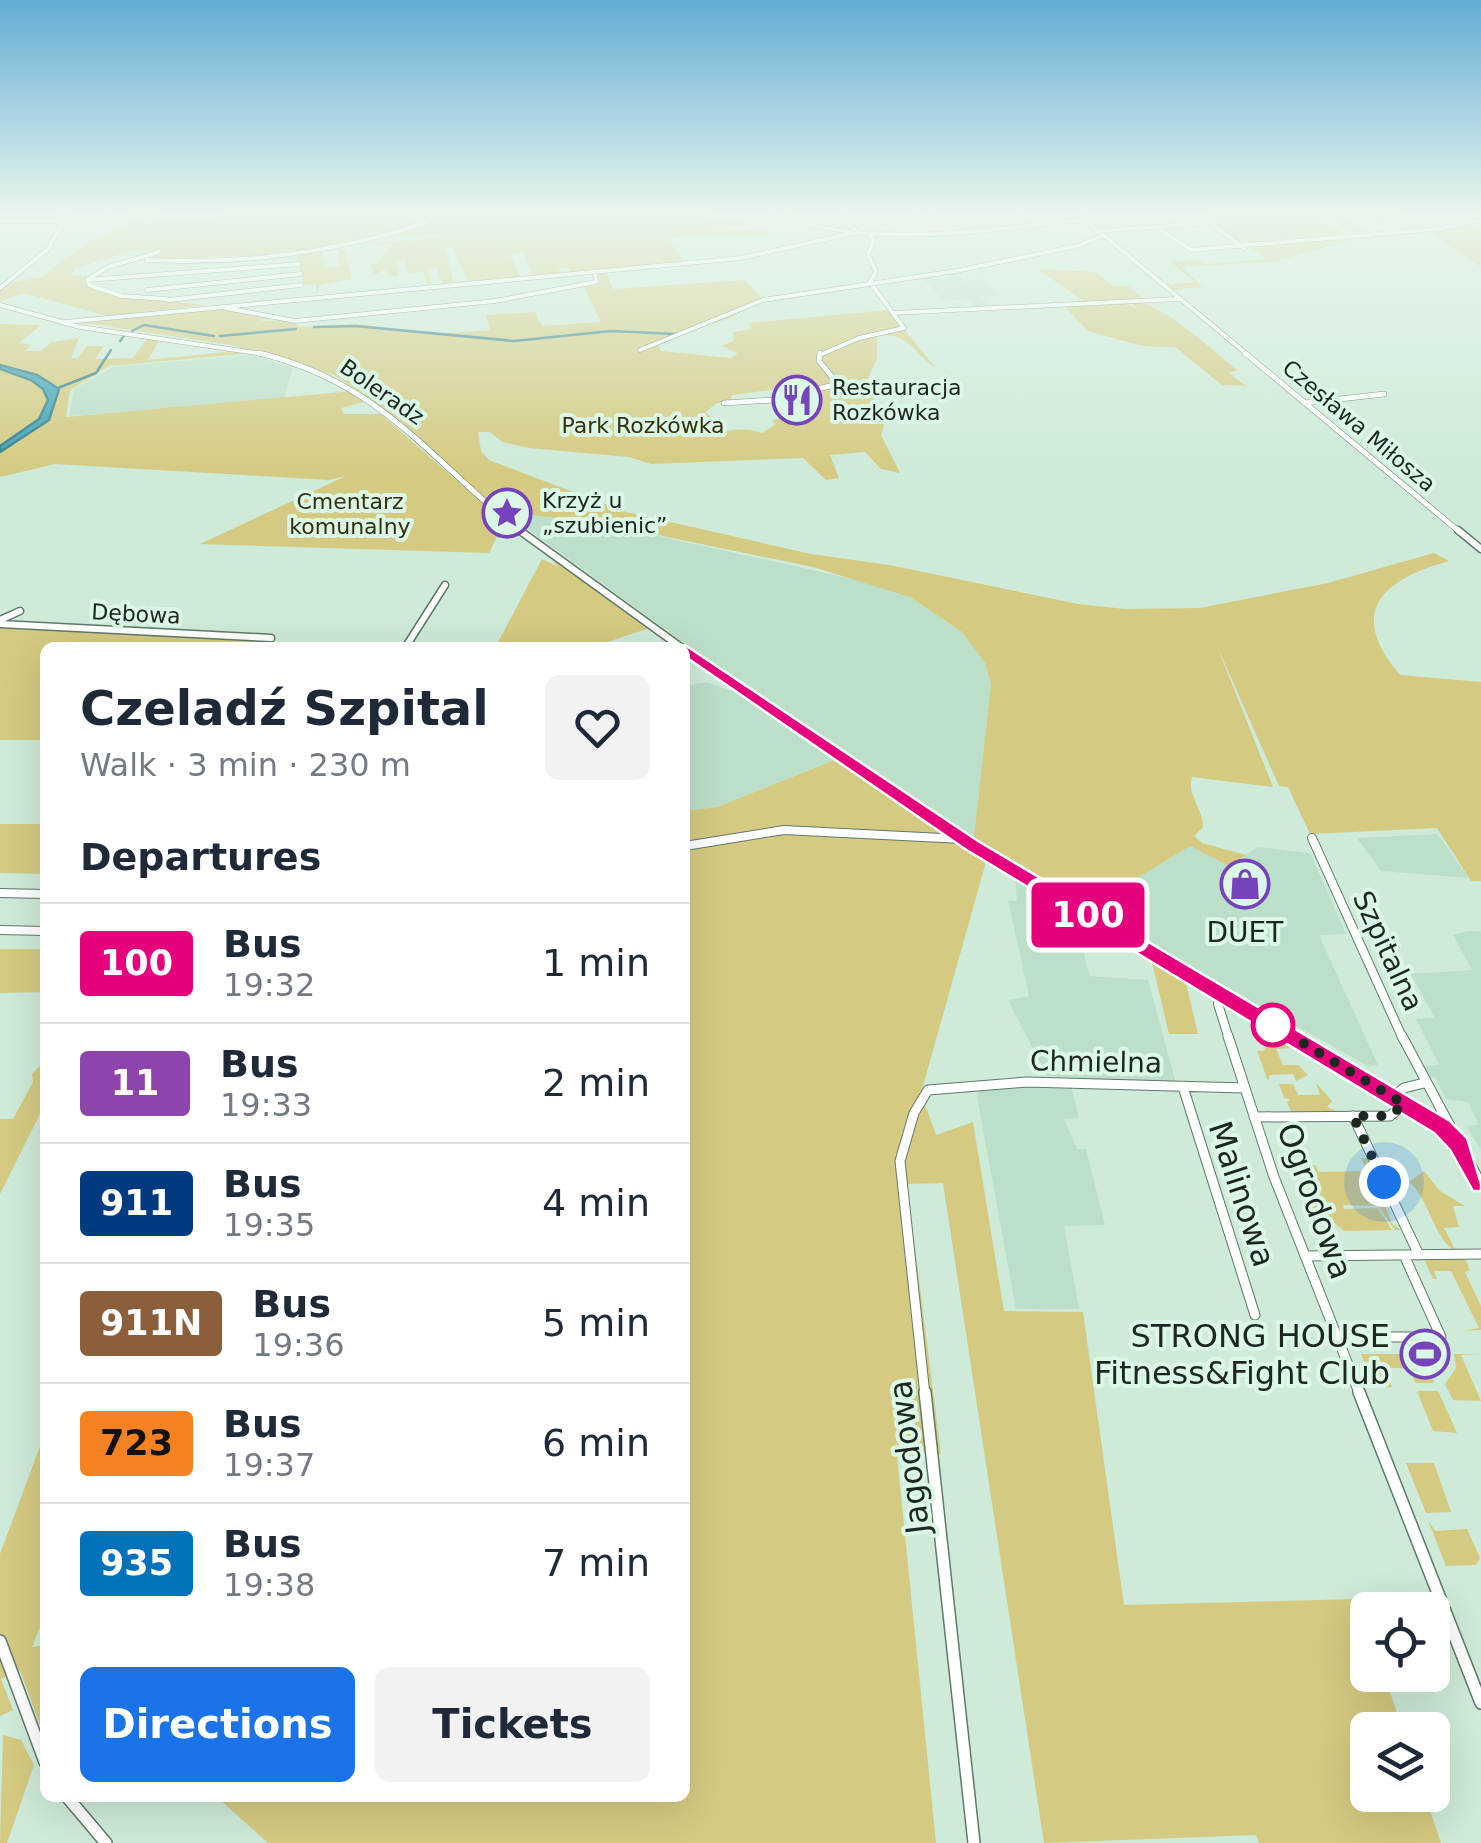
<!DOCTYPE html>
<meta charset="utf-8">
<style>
:root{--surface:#fff;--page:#f2f2f3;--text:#1f2937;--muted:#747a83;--line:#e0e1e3;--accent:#1a73e8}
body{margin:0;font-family:"DejaVu Sans",sans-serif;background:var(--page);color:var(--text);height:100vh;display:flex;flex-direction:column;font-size:38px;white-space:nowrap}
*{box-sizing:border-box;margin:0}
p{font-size:32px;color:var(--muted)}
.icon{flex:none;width:55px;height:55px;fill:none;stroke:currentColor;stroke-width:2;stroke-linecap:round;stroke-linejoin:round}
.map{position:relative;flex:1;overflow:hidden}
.panel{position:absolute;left:40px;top:642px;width:650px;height:1160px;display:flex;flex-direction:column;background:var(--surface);border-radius:15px;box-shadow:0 10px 40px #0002}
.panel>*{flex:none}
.badge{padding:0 20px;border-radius:8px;font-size:35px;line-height:65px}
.tools{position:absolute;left:1350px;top:1592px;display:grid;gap:20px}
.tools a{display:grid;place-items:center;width:100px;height:100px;border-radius:15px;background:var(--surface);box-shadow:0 10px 40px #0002;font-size:50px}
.you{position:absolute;width:50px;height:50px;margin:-25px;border:8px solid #fff;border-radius:50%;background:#1a73e8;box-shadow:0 0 0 15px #1a73e833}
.map>.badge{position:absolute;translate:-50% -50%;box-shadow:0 0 0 5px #fff}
h2{padding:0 40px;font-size:38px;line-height:90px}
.round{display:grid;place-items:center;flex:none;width:105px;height:105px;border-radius:15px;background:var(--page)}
.summary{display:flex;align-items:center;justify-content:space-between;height:170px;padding:0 40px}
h1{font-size:48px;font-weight:600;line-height:75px}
.primary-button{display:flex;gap:20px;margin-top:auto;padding:20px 40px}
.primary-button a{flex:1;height:115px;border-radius:15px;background:var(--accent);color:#fff;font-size:40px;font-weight:600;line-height:115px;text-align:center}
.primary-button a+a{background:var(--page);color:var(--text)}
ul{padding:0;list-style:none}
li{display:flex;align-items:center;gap:30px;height:120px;padding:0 40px;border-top:2px solid var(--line)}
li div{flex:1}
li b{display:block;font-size:38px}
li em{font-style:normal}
li .badge{min-width:110px;font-weight:700;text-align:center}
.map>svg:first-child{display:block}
.built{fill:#bcdfc9}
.green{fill:#d4ca81;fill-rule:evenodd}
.water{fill:#3ba3b8;stroke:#327e8b;stroke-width:2.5}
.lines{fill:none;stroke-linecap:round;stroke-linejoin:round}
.stream{stroke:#327e8b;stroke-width:2.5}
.minor-far5-casing{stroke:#60796a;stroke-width:5}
.minor-far4-casing{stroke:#60796a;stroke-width:6}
.minor-far3-casing{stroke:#60796a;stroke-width:9}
.minor-far2-casing{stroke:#60796a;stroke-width:10}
.minor-far1-casing{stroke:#60796a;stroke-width:11}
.minor-casing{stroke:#60796a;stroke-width:14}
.minor-far5{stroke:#fff;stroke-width:4}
.minor-far4{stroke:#fff;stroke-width:5}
.minor-far3{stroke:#fff;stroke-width:6}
.minor-far2{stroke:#fff;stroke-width:8}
.minor-far1{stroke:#fff;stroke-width:9}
.minor{stroke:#fff;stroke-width:11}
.line{fill:#e6007e;stroke:#fff;stroke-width:2.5}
.walk{stroke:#1d2721;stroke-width:10;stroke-dasharray:0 18}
.stop-dot{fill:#fff;stroke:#e6007e;stroke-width:5}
.labels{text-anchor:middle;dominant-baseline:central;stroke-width:8;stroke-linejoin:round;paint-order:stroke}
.far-poi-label{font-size:22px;fill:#1d2721;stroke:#dbf7e5;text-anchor:start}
.far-street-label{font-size:22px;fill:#1d2721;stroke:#dbf7e5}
.far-park-label{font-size:22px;fill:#35300e;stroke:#dbf7e5}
.poi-label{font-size:28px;fill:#1d2721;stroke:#dbf7e5}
.street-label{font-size:28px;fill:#1d2721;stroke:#dbf7e5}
.near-street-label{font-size:32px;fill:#1d2721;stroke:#dbf7e5}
.near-poi-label{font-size:32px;fill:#1d2721;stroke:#dbf7e5;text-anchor:end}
</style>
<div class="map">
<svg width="1481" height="1843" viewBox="0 0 1481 1843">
<rect width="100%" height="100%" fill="#ceead8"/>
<path class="built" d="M 955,272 L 964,281 L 982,279 L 999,295 L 980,297 L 992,309 L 978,309 L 969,299 L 944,301 L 923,278 L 951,280 L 947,275 Z
M 251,355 L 293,367 L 283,400 L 69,416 L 74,389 L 113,367 Z
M 519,511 L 600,523 L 875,584 L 910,597 L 962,632 L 985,663 L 991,684 L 974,839 L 696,652 L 505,512 Z
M 707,682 L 764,703 L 770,715 L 833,760 L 717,807 L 685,811 L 685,686 Z
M 1438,834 L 1468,878 L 1381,871 L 1357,838 Z
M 1190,846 L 1229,866 L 1258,847 L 1310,853 L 1346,934 L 1319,935 L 1378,1065 L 1368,1066 L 1202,973 L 1127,928 L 1134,923 L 1099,901 Z
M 1015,879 L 1077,918 L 1089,976 L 1148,980 L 1176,1083 L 1047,1076 L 1008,1000 L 1029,996 L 1008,900 L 1017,901 Z
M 1470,931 L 1481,931 L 1481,1150 L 1467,1126 L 1479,1125 L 1468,1102 L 1446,1099 L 1435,1077 L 1428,1077 L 1423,1066 L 1439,1065 L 1416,1019 L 1435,1018 L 1411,974 L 1472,970 L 1453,935 Z
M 980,1086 L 1071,1087 L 1079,1118 L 1064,1119 L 1077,1149 L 1086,1149 L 1105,1225 L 1064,1226 L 1079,1309 L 1016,1309 L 977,1097 Z"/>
<path class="green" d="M 131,214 L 159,214 L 145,224 L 244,214 L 427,215 L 419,225 L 365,244 L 442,238 L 441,234 L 386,238 L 425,224 L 433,214 L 708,214 L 714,222 L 764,223 L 706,230 L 764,230 L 768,236 L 668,238 L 685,263 L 571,273 L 567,267 L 558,268 L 561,273 L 534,275 L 524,253 L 510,254 L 520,277 L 468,281 L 453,247 L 446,248 L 453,282 L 442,283 L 437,267 L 428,268 L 431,284 L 427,285 L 423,272 L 409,273 L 405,260 L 396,261 L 399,275 L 388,276 L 386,269 L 374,275 L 371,264 L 378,263 L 392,244 L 358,245 L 363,243 L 322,250 L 325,267 L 340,266 L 338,249 L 345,248 L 351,279 L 320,285 L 317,294 L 316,284 L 303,285 L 297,254 L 151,259 L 163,252 L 132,250 L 74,269 L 72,275 L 88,276 L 83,282 L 86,286 L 120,296 L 205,305 L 107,316 L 24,293 L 0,301 L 0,285 L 42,277 L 77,250 L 140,217 Z
M 1208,214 L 1399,215 L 1399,219 L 1380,225 L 1366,218 L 1349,218 L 1371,234 L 1469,223 L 1481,228 L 1481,267 L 1429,232 L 1356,240 L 1353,237 L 1358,235 L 1317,216 L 1353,240 L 1273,262 L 1182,267 L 1202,287 L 1169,290 L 1164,285 L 1195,282 L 1169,261 L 1198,260 L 1204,264 L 1267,259 L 1204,219 L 1214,217 Z
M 1037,269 L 1096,272 L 1113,286 L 1128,286 L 1144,299 L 1085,302 Z
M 606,272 L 613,289 L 745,280 L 762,299 L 731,318 L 656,342 L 661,351 L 730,358 L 738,353 L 721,346 L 734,341 L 733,332 L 752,329 L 749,323 L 888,310 L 935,367 C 912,352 908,331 877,336 L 877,358 L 866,383 L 875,401 L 870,403 L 885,422 L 881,435 L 900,473 L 881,469 L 865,452 L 830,455 L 839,478 L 826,480 L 803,458 L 651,464 L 629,457 L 529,448 L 502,442 L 490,432 L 478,432 L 481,451 L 489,460 L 626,512 L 811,554 L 889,565 L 1078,604 L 1125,609 L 1200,608 L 1328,583 L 1434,553 L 1449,561 C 1380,580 1347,613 1400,675 L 1481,682 L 1481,881 L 1471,881 L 1437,828 L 1310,834 L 1288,787 L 1279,786 L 1216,644 L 1273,787 L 1192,777 C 1186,794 1203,808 1203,827 L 1194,836 L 1202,843 L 1246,855 L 1229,866 L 1190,846 L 1091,906 L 990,847 L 987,858 L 995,864 L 986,862 L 921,1093 L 936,1135 L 973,1122 L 1004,1311 L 1083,1312 L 1124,1605 L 1358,1599 L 1367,1626 L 1368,1675 L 1384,1675 L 1403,1730 L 1368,1730 L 1368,1795 L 1425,1795 L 1441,1843 L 1259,1843 L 1256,1835 L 1044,1843 L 943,1183 L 907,1184 L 941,1454 L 897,1456 L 936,1843 L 268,1843 L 218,1798 L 685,1798 L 685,811 L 717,807 L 842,757 L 973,846 L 991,684 L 985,663 L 962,632 L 910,597 L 813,567 L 600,523 L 505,512 L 461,481 L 401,421 L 334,375 L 231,345 L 78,322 L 206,307 L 273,317 L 260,321 L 289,320 L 301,327 L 357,324 L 440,334 L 490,330 L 486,315 L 535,312 L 542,326 L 601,322 L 584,287 L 599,281 L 598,273 ZM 786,388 L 818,404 L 772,421 L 776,424 L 762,433 C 732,421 700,444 680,435 L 686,427 L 712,417 L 705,412 L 717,403 L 730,402 L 732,395 Z
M 1130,301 C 1159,300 1214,351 1237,370 L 1229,373 L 1246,386 L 1222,385 L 1175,347 L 1143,346 L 1088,331 L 1064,306 L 1124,302 L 1137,309 Z
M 0,324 L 41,325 L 19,343 L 31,345 L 25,351 L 41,351 L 52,342 L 79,338 L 71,358 L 78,358 L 87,346 L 104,346 L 95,359 L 133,358 L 149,336 L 161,338 L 148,360 L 242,350 L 255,353 L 109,366 L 70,390 L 66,417 L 353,391 L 367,401 L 341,408 L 344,414 L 381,414 L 504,522 L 489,553 L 200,544 L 346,476 L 329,480 L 55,464 L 0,477 Z
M 546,554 L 647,628 L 647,629 L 592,647 L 495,648 L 542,559 L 559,567 Z
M 0,624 L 37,628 L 276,643 L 274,648 L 45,648 L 45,740 L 0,740 Z
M 0,824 L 45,824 L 45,874 L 0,873 Z
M 0,949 L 45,949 L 45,992 L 0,993 Z
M 1152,962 L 1186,983 L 1198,1034 L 1169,1034 Z
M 1262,1027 L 1292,1048 L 1276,1049 L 1283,1065 L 1298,1065 L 1308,1075 L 1296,1081 L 1293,1074 L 1270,1075 L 1268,1081 L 1257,1051 L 1264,1051 L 1266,1046 L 1257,1031 Z
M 45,1061 L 45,1104 L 0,1194 L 0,1119 L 13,1119 L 33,1082 L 32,1074 Z
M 1316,1083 L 1332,1101 L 1327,1107 L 1340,1113 L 1301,1112 L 1293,1116 L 1287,1102 L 1290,1099 L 1284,1098 L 1279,1084 L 1293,1084 L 1298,1095 L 1320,1095 Z
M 1361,1158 L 1368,1158 L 1392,1224 L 1401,1230 L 1395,1230 L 1378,1206 L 1343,1205 L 1344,1209 L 1378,1208 L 1392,1230 L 1344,1231 L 1334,1223 L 1332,1236 L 1327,1225 L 1316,1220 L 1305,1192 L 1311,1187 L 1302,1166 L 1315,1165 L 1319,1172 L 1366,1171 Z
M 1424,1171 L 1440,1191 L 1465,1206 L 1453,1206 L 1459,1227 L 1444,1228 L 1456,1251 C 1433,1239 1430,1199 1409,1182 Z
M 1424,1259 L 1465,1259 L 1470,1270 L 1465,1272 L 1481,1306 L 1481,1330 L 1463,1331 L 1479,1328 L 1451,1271 L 1434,1271 L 1437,1279 L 1433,1279 Z
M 1361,1354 L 1408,1354 L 1415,1371 L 1429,1371 L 1434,1383 L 1416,1383 L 1408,1368 L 1385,1368 L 1392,1387 L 1375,1388 Z
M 1454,1354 L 1481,1354 L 1461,1355 L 1481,1401 L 1453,1400 L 1445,1384 L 1456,1368 Z
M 1417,1391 L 1438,1391 L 1457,1433 L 1433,1431 Z
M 45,1433 L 45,1614 L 32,1647 L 45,1645 L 45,1739 L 20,1670 L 1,1679 L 13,1710 L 0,1716 L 0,1554 Z
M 1406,1463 L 1434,1463 L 1451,1512 L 1426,1513 Z
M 1428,1520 L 1435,1531 L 1467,1529 L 1480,1558 L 1476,1565 L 1446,1566 Z
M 3,1735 L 21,1740 L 34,1765 L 7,1843 L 0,1843 Z"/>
<path class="water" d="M 0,365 L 37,375 L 59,389 L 49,420 L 0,452 L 0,446 L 39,419 L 48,400 L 43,389 L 31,380 L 0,369 Z"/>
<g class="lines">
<path class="stream" d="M 314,327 L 356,326 L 514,341 L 611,331 L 675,334
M 132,331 L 144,325 L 214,336
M 220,336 L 296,329
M 120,341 L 124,336
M 58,388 L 96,373 L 111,350"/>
<g class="minor-far5-casing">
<path id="minor-far5" d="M 775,214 C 872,251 984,229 1084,220
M 836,214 L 858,232
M 1078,214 L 1248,355
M 0,221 L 64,221
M 146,222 L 161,214
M 102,225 L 106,214
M 1156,227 L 1191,250 L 1436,229 L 1481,220
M 883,228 L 928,214
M 1097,231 L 1210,223 L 1244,248
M 867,232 L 874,240 L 868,254 L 876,272 L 870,282
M 147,260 C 241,265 330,253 420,225 L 430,220 L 430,214
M 87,280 L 299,264
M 87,280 L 89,285 L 122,296 L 166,299
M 87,280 L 108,267 L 159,252
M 0,288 L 48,249 L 67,214
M 147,290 L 301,274
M 169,300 L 301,285
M 0,305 L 80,327 L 269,355
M 226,308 L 295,321 L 495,301 L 596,282 L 595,272
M 893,313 L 1178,299
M 65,322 L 741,258 L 858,232
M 640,350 L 763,300 L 956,271 L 1077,246 L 1102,236
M 820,355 L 859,338 L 904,328 L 870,282"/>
</g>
<g class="minor-far4-casing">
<path id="minor-far4" d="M 259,353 C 382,383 428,458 522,533
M 1245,353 L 1461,533
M 724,403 L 773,400 L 838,384 L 819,361 L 820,353
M 1304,403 L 1384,394"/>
</g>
<g class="minor-far3-casing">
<path id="minor-far3" d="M 519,530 L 682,648
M 1458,530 L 1481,549
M 0,620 L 20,611
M 0,624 L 271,638
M 405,648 L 445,585
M 685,650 L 841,756"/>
</g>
<g class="minor-far2-casing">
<path id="minor-far2" d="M 837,754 L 962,839 L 1291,1039
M 1312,838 L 1403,1039
M 685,846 L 784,830 L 962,839
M 0,893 L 45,894
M 0,930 L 45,931
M 1224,996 L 1218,1004 L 1229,1039"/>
</g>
<g class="minor-far1-casing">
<path id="minor-far1" d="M 1228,1036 L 1274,1177 L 1360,1395
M 1287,1036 L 1452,1136
M 1402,1036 L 1481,1184
M 1183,1087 L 1255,1315
M 1393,1097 L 1404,1088 L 1424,1083
M 1353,1116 L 1419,1255
M 1254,1117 L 1390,1116 L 1404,1104
M 1305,1256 L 1481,1254
M 1337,1337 L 1441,1337 L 1404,1255
M 925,1395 L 900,1161 L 914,1113 L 928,1090 L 1027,1082 L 1245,1088"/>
</g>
<g class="minor-casing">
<path id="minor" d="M 925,1392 L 974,1843
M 1359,1392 L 1481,1703
M 0,1641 L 45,1762
M 68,1798 L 106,1843"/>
</g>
<use href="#minor-far5" class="minor-far5"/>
<use href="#minor-far4" class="minor-far4"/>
<use href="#minor-far3" class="minor-far3"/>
<use href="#minor-far2" class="minor-far2"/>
<use href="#minor-far1" class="minor-far1"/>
<use href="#minor" class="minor"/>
</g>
<linearGradient id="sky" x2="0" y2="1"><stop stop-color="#63add5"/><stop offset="0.45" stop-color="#e9f6ed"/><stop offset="1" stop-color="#e9f6ed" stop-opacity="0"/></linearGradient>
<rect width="1481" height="472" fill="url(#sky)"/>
<path class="line" d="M 685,645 L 978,841 L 1450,1121 L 1467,1138 L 1481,1184 L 1481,1191 L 1473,1191 L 1450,1150 L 1434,1133 L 965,849 L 680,653 L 677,650 Z"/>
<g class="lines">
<path class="walk" d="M 1273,1025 L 1404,1104 L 1390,1116 L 1353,1116 L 1384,1182"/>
</g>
<defs>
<g id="restaurant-ring" transform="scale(2.5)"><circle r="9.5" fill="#dbf7e5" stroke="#7543bb" stroke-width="1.5"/><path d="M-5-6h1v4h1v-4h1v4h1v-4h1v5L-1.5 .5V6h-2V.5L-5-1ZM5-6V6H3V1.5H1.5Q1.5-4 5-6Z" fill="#7543bb"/></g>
<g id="sight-ring" transform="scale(2.5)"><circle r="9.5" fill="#dbf7e5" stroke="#7543bb" stroke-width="1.5"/><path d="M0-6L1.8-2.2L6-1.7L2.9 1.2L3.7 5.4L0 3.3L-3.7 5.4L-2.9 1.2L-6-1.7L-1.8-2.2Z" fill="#7543bb"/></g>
<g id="shop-ring" transform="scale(2.5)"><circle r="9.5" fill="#dbf7e5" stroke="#7543bb" stroke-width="1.5"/><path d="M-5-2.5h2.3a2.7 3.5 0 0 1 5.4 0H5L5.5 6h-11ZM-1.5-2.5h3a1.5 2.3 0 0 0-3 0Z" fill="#7543bb"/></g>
<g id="stadium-ring" transform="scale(2.5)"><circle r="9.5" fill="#dbf7e5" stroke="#7543bb" stroke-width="1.5"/><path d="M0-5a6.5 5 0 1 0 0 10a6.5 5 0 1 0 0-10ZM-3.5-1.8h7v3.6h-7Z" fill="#7543bb"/></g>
</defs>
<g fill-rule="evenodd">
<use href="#restaurant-ring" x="797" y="400"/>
<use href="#sight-ring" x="507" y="513"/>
<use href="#shop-ring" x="1245" y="884"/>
<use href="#stadium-ring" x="1425" y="1354"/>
</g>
<circle class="stop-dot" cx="1273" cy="1025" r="20"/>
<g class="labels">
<g class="far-poi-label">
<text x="832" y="387">Restauracja<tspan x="832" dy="25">Rozkówka</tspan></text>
<text x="542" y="500">Krzyż u<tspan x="542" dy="25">„szubienic”</tspan></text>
</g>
<g class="far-street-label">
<text transform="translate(382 392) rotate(35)">Boleradz</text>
<text transform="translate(1359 426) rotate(40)">Czesława Miłosza</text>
<text transform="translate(136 614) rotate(3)">Dębowa</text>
</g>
<g class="far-park-label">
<text x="643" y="425">Park Rozkówka</text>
<text x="350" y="501">Cmentarz<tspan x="350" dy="25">komunalny</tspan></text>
</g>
<g class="poi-label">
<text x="1245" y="932">DUET</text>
</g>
<g class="street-label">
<text transform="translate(1388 951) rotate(65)">Szpitalna</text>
<text transform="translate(1096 1062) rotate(1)">Chmielna</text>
</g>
<g class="near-street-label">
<text transform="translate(1242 1194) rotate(72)">Malinowa</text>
<text transform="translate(1315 1201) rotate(70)">Ogrodowa</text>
<text transform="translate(909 1457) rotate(-97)">Jagodowa</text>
</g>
<g class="near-poi-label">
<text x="1390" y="1336">STRONG HOUSE<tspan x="1390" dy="37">Fitness&amp;Fight Club</tspan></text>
</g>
</g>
</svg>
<div class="tools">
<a><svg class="icon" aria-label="locate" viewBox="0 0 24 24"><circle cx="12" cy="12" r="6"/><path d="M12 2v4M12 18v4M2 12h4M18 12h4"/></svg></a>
<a><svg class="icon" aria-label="layers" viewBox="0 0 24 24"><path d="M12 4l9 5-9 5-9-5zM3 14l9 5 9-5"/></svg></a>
</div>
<div class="you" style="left:1384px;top:1182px"></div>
<b class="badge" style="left:1088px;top:915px;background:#e6007e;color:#fff">100</b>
<section class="panel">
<div class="summary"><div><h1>Czeladź Szpital</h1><p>Walk · 3 min · 230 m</p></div><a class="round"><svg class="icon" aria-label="heart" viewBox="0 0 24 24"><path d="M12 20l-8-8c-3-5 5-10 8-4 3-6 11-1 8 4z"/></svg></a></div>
<h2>Departures</h2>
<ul>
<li><span class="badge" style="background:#e6007e;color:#fff">100</span><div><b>Bus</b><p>19:32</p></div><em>1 min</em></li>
<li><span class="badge" style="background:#8e44ad;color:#fff">11</span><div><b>Bus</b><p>19:33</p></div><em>2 min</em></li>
<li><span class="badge" style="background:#003b80;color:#fff">911</span><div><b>Bus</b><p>19:35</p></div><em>4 min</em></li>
<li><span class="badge" style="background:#8b5e3c;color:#fff">911N</span><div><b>Bus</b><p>19:36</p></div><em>5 min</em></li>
<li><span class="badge" style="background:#f58220;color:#111">723</span><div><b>Bus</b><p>19:37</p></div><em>6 min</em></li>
<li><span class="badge" style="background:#0072bc;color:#fff">935</span><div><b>Bus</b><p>19:38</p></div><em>7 min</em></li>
</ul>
<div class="primary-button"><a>Directions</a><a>Tickets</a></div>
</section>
</div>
